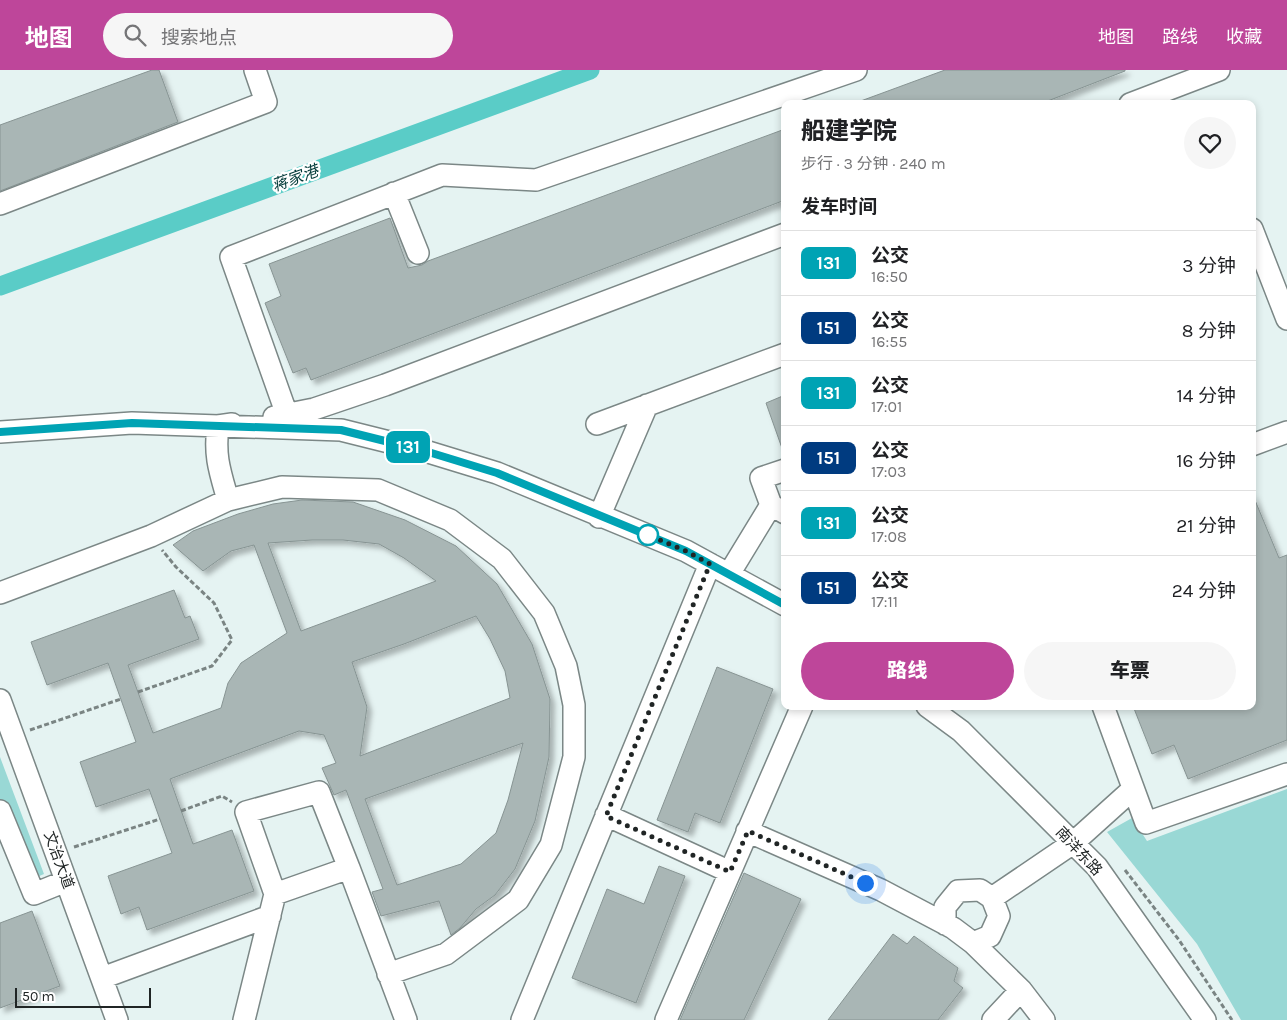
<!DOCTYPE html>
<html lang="zh">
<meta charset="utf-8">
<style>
:root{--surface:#fff;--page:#f6f6f6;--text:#202124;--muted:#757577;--line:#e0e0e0;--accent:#be469a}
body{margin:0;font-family:Karla,"Noto Sans SC",sans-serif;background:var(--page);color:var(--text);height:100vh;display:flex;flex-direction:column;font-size:19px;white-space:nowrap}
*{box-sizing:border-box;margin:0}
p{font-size:16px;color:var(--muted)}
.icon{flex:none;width:28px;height:28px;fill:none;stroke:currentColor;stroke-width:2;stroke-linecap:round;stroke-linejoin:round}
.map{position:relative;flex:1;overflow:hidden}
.side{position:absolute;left:781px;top:30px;width:475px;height:610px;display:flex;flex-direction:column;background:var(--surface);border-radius:10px;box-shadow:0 2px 8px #0003}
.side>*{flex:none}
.badge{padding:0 10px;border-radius:8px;font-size:18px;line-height:32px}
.scale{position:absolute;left:15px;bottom:12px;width:136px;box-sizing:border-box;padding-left:5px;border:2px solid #202525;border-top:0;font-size:14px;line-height:18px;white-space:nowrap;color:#202525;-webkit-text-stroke:4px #fff;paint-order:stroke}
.you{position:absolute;width:25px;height:25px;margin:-12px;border:4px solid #fff;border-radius:50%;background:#1a73e8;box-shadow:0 0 0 8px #1a73e833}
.map>.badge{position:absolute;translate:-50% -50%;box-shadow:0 0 0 2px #fff}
h2{padding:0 20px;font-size:19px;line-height:45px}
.round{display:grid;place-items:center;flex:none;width:52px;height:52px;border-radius:26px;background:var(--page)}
.overview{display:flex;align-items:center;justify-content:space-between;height:85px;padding:0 20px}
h1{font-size:24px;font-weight:800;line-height:38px}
.button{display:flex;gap:10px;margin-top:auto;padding:10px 20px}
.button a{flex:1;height:58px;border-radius:30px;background:var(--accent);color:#fff;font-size:20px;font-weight:800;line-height:58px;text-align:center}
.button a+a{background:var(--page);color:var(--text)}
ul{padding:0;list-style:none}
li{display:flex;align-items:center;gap:15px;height:65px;padding:0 20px;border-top:1px solid var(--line)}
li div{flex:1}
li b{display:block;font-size:19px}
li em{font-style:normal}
li .badge{min-width:55px;font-weight:700;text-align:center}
header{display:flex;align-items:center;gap:30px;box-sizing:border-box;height:70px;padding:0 25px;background:var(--accent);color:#fff}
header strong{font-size:24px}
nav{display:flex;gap:28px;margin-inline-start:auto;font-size:18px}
.search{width:350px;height:45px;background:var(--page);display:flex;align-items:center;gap:12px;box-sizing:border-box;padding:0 18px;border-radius:28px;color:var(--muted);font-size:19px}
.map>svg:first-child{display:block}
.green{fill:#99d8d5}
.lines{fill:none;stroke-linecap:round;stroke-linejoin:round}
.canal{stroke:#5accc7;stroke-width:19}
.building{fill:#a9b6b5;stroke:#879493;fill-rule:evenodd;filter:url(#shadow)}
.minor-casing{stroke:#7b8786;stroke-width:24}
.path{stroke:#7a8483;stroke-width:3;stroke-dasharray:5 2.5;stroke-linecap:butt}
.minor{stroke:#fff;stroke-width:21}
.line-casing{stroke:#fff;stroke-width:11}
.line{stroke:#00a3b4;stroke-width:8}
.walk{stroke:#202525;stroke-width:5;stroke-dasharray:0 9}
.stop-dot{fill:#fff;stroke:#00a3b4;stroke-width:2.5}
.labels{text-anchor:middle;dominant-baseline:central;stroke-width:4.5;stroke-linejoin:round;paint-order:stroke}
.street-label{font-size:15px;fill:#202525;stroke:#fff}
.water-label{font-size:16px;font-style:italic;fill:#033b39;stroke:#fff}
</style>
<header>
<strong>地图</strong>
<div class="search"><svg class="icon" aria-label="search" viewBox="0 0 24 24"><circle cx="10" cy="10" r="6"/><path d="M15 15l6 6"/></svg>搜索地点</div>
<nav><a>地图</a><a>路线</a><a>收藏</a></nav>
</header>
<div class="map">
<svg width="1287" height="950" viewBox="0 0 1287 950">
<defs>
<filter id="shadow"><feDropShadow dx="4.5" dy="4.5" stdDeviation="2.5" flood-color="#0004"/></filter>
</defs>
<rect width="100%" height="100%" fill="#e5f3f2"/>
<path class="green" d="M 0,687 L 44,804 L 37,807 L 0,734 Z
M 1287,719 L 1287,950 L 1241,950 L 1197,874 L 1107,762 L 1132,748 L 1147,771 Z"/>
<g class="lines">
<path class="canal" d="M 0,216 L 590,0"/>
</g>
<path class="building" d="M 152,0 L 159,0 L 178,52 L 0,121 L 0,55 Z
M 945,0 L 1125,0 L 1125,1 L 1040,34 L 858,34 L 858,32 Z
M 785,59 L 785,130 L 311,310 L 306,298 L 293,303 L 265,233 L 281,226 L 269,194 L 390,148 L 408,198 L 422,195 L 428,191 Z
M 785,325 L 785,380 L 783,381 L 766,333 Z
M 1252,423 L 1279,488 L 1287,485 L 1287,670 L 1188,709 L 1174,675 L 1152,684 L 1133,636 L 1252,636 Z
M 302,430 L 353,432 L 405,450 L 456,476 L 497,514 L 532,574 L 550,629 L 549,687 L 535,751 L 515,799 L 495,825 L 476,839 L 460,858 L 451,865 L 439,831 L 381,846 L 372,822 L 383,819 L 346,720 L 334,725 L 322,698 L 336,693 L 324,665 L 299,661 L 170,709 L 193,774 L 232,760 L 254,821 L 147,860 L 139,837 L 121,844 L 108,806 L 172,783 L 149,719 L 96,737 L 80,692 L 136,672 L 108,593 L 47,615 L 31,572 L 174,520 L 185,548 L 190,546 L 199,569 L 128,595 L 153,663 L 221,638 L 228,613 L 241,593 L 287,563 L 254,475 L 231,481 L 203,501 L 173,475 L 193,461 L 238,444 L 273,434 ZM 312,470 L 343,470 L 379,474 L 404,488 L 436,511 L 301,561 L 268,473 ZM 476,546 L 490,569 L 505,601 L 510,628 L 360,686 L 367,637 L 352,592 L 404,574 ZM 523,673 L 508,730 L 496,763 L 461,794 L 397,815 L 365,729 Z
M 717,597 L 773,619 L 720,753 L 695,743 L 688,762 L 657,750 Z
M 659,796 L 685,806 L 636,933 L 572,908 L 607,819 L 644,834 Z
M 744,803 L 801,829 L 744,950 L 680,950 Z
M 32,841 L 60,916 L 0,938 L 0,853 Z
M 893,864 L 907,874 L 914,866 L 958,898 L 954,911 L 963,918 L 938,950 L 828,950 Z"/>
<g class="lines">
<g class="minor-casing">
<path id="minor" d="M 1130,34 L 1219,0
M 394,123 L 418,183
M 0,134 L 266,32 L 255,0
M 1252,159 L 1287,249
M 287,345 L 231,187 L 442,105 L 536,110 L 856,0
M 274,347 L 314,339 L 385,315 L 785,164
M 597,354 L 785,284
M 0,362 L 132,353 L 341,360 L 425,381 L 497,403 L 686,481 L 785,535
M 1252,375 L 1287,362
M 228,430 C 220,402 214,386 218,356 L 232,354
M 771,435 L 761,408 L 785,400
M 599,447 L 647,335
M 729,504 L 771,435 L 785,443
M 0,523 L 151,466 L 228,430 L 282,417 L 378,420 L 450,450 L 502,489 L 544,543 L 566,596 L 574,635 L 574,687 L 551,775 L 518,830 L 446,884 L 388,904
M 0,630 L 117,950
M 927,636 L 961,661 L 1097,797 L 1205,950
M 1103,636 L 1146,753 L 1287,704
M 0,741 L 34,824 L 66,811
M 606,745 L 730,802
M 747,761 L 881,820 L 953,858 L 973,873 L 1021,920 L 1044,950
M 275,824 L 246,742 L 319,722 L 349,798
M 992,828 L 1073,773 L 1133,719
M 945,854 L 945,837 L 958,821 L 980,820 L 992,828 L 999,846 L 990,866 L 973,873
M 102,908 L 270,846
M 244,950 L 275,824 L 349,798 L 406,950
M 522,950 L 710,494
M 666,950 L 802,636
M 993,950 L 1021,920"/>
</g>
<path class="path" d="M 138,622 L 212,596 L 232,570 L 214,533 L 176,497 L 162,480
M 30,660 L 121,629
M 181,741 L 222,726 L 232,732
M 74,777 L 160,749
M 1125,800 L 1179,870 L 1232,950"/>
<use href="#minor" class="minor"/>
</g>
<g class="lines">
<g class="line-casing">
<path id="line" d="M 0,362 L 132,353 L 341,360 L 425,381 L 497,403 L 686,481 L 785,535"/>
</g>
<use href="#line" class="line"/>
<path class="walk" d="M 648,465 L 646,464 L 686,481 L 710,494 L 606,746 L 730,802 L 748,761 L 865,813"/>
</g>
<circle class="stop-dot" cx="648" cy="465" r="10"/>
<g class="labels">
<g class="street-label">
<text transform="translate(1079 781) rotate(47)">南洋东路</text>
<text transform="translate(59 790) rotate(70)">文治大道</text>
</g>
<g class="water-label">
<text transform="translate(295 108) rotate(-20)">蒋家港</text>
</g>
</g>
</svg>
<div class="scale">50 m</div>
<div class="you" style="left:865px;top:813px"></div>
<b class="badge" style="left:408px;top:377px;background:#00a3b4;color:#fff">131</b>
<section class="side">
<div class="overview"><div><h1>船建学院</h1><p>步行 · 3 分钟 · 240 m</p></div><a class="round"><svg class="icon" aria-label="heart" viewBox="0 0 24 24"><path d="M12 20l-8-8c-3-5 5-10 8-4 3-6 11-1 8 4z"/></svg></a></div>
<h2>发车时间</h2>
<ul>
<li><span class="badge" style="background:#00a3b4;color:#fff">131</span><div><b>公交</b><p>16:50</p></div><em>3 分钟</em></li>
<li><span class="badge" style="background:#003b80;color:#fff">151</span><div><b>公交</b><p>16:55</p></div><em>8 分钟</em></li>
<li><span class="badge" style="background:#00a3b4;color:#fff">131</span><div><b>公交</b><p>17:01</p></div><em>14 分钟</em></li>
<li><span class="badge" style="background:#003b80;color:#fff">151</span><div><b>公交</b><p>17:03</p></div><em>16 分钟</em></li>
<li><span class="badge" style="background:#00a3b4;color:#fff">131</span><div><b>公交</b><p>17:08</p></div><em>21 分钟</em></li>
<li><span class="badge" style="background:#003b80;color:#fff">151</span><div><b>公交</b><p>17:11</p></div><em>24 分钟</em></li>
</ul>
<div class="button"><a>路线</a><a>车票</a></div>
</section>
</div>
